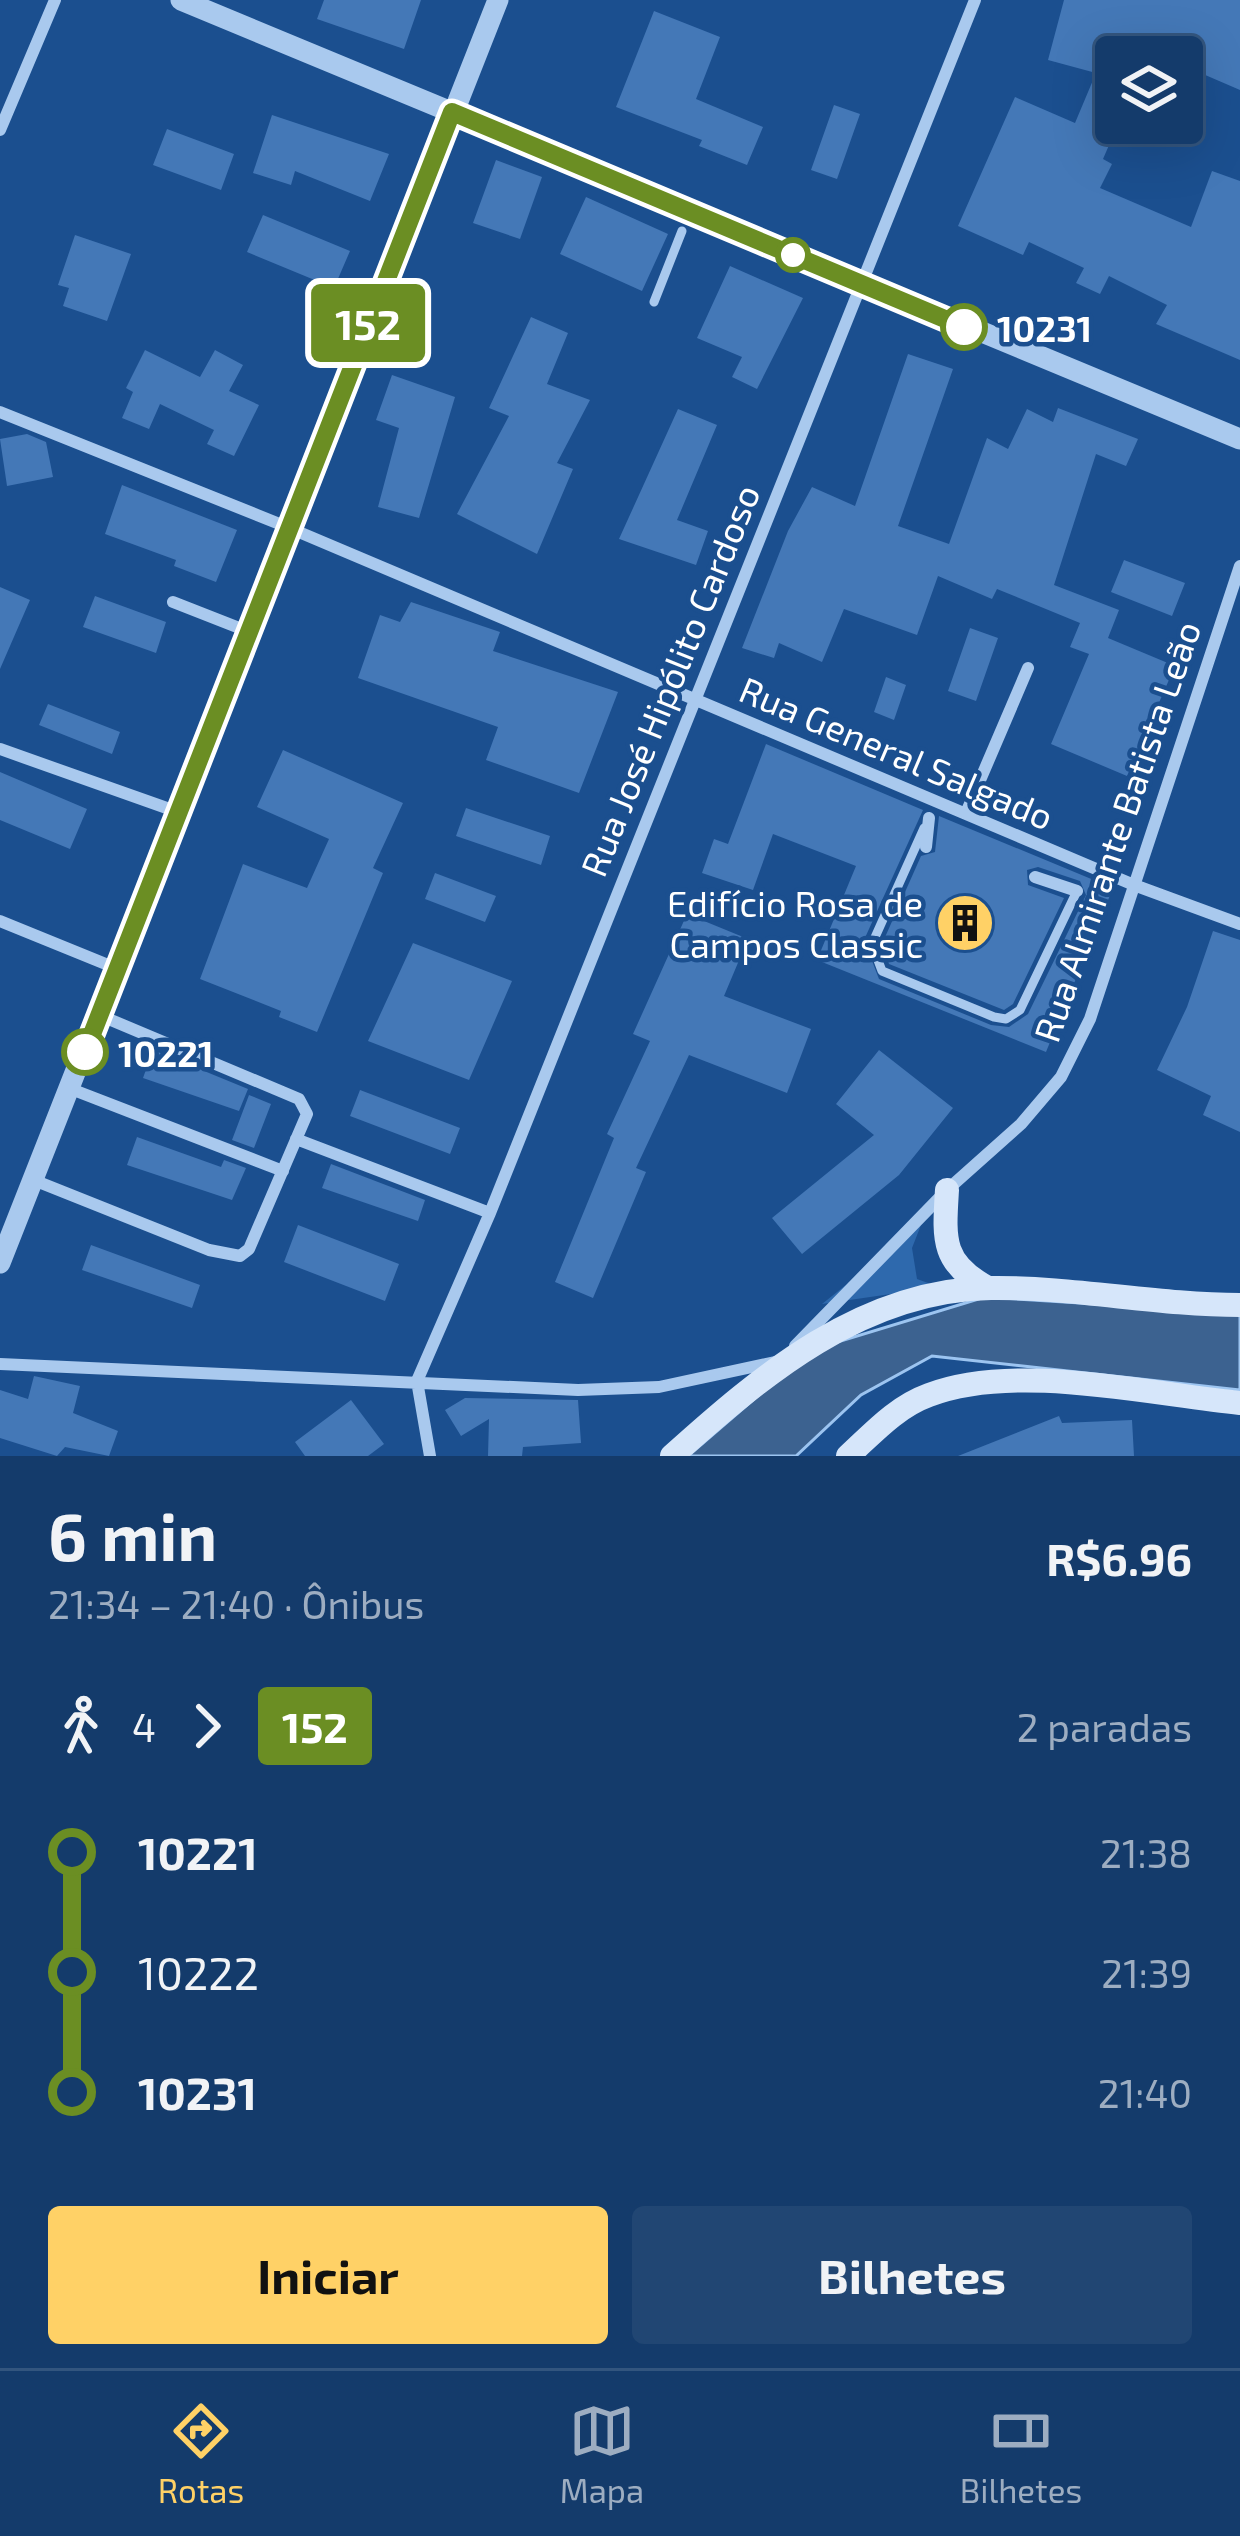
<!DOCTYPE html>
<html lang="pt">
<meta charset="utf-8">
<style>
:root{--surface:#143b6b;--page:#214673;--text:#f1f3f6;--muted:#9dadc1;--line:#33557e;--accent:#ffd166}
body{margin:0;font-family:"Exo 2",sans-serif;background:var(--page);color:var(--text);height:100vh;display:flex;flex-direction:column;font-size:45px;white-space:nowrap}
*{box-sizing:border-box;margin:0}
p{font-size:39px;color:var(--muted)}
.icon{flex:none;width:66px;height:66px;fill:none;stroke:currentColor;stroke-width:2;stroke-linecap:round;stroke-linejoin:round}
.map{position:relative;height:1456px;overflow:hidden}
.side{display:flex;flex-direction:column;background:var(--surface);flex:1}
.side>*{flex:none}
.badge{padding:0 24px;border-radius:9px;font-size:42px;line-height:78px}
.buttons{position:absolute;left:1095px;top:36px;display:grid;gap:24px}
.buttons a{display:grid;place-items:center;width:108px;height:108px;border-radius:12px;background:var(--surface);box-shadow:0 12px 48px #0002,0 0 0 3px var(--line);font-size:60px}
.map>.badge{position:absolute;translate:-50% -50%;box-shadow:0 0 0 6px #fff}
.legs{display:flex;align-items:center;gap:18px;height:132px;padding:0 48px;font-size:39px}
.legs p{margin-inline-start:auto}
.headline{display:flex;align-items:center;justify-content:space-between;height:204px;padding:0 48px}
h1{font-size:66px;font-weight:700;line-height:90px}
.cta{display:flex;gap:24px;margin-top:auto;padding:24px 48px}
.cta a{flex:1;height:138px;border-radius:12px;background:var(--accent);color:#111;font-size:48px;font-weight:700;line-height:138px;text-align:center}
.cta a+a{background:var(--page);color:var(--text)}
ul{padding:0 48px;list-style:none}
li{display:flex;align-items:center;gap:42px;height:120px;font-size:45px}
li i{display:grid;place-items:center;width:18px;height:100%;margin:0 15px;background:currentColor}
li i::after{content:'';width:30px;height:30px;margin:-15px;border:9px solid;border-radius:50%;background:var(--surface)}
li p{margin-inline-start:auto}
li:first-child i{background:linear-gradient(#0000 50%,currentColor 0)}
li:last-child i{background:linear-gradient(currentColor 50%,#0000 0)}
.dock{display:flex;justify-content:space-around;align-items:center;height:168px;border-top:3px solid var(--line);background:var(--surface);font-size:33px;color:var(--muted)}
.dock a{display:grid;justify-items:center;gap:6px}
.dock .selected{color:var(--accent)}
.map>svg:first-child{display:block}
.green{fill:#2e69ad}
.water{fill:#3c6290;stroke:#9cc4f0;stroke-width:3}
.building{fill:#4478b7}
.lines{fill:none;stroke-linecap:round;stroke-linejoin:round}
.service{stroke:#a9c9ee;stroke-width:9}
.minor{stroke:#a9c9ee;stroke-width:12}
.tertiary{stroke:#a9c9ee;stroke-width:21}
.secondary{stroke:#d6e6fa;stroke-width:24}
.line-1-casing{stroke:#fff;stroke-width:27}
.line-1{stroke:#6b8e23;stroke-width:18}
.stop-1-dot{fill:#fff;stroke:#6b8e23;stroke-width:6}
.labels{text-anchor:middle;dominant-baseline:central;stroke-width:9;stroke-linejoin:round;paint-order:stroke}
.stop-label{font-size:36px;font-weight:bold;fill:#fff;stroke:#1b4f8f;text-anchor:start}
.street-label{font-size:36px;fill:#fff;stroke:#1b4f8f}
.poi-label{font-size:36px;fill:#fff;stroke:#1b4f8f;text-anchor:end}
</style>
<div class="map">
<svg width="1240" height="1456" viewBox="0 0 1240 1456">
<rect width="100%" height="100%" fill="#1b4f8f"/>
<path class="green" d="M 921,1225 L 912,1248 L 917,1279 L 939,1287 L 822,1304 Z"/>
<path class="water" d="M 985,1297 L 1240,1313 L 1240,1390 L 932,1356 L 861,1395 L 796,1456 L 688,1456 L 811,1350 Z"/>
<path class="building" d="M 324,0 L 421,0 L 404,49 L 317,19 Z
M 1064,0 L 1240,0 L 1240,90 L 1182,65 L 1182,57 L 1116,57 L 1116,129 L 1103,159 L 1112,164 L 1100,188 L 1191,227 L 1212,171 L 1240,181 L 1240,360 L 1156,324 L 1167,305 L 1109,276 L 1100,294 L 1076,283 L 1084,268 L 1029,242 L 1023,255 L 958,226 L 1015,97 L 1075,123 L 1096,73 L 1048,60 Z
M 654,11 L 720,37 L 696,99 L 763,127 L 747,165 L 699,146 L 702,140 L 616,107 Z
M 834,105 L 860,114 L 837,179 L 811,170 Z
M 272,115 L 389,154 L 370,201 L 295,171 L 291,185 L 253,173 Z
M 167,129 L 234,154 L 221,190 L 153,165 Z
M 496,160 L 542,177 L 520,239 L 473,223 Z
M 586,197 L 668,234 L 642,291 L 560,254 Z
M 263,215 L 350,251 L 334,288 L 247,252 Z
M 75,235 L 131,254 L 107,321 L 63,306 L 69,288 L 58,285 Z
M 730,266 L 803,298 L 757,389 L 732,377 L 742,357 L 697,338 Z
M 531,317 L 568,333 L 547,384 L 590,400 L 557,463 L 573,469 L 537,554 L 457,514 L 509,416 L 489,408 Z
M 145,350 L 200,377 L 215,350 L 243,365 L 229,391 L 259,405 L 234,456 L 207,444 L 214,430 L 160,404 L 149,429 L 122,418 L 133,392 L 126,388 Z
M 908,354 L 953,369 L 898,526 L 949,544 L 987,438 L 1008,449 L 1027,409 L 1053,422 L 1058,408 L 1138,439 L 1126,466 L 1096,454 L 1054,585 L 1119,610 L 1108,638 L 1175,666 L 1127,776 L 1051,744 L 1089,654 L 1070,647 L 1080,623 L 997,589 L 992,599 L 938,576 L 917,635 L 844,609 L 822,662 L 779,643 L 774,658 L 742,648 L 788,531 L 812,487 L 855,506 Z
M 392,375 L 455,397 L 419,518 L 378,507 L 399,428 L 376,420 Z
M 678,409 L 717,425 L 677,520 L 708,531 L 696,565 L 619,539 Z
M 27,434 L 46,442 L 53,477 L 7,486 L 0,439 Z
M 122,485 L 237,530 L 216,582 L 174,566 L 176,560 L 105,534 Z
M 1124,560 L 1185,583 L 1172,616 L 1111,592 Z
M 0,587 L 30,600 L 0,669 Z
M 95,596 L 166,622 L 156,653 L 83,627 Z
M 411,602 L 500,632 L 493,651 L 618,692 L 579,793 L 486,760 L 498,727 L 358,678 L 380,615 L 400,622 Z
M 970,628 L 998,638 L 976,701 L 948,691 Z
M 886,677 L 906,685 L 894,720 L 874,712 Z
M 48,704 L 120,732 L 112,754 L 39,725 Z
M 766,744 L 923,810 L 864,940 L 879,979 L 991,1025 L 1009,1027 L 1028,1014 L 1086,895 L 1080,881 L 1038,867 L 1027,870 L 1028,885 L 1064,898 L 1013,1004 L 1004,1010 L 889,964 L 882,944 L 921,856 L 935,852 L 939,816 L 1113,888 L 1046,1052 L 817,960 L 856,866 L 773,834 L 753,890 L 702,873 L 714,839 L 728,844 Z
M 283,750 L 403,803 L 373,868 L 383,873 L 317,1032 L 279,1017 L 281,1011 L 200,979 L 243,864 L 307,888 L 329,839 L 257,807 Z
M 0,772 L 87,809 L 70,849 L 0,820 Z
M 466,808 L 550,836 L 541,865 L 456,836 Z
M 435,873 L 496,896 L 485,922 L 425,899 Z
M 687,914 L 748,939 L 724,996 L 811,1029 L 787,1093 L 689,1055 L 636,1168 L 646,1172 L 593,1298 L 555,1282 L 614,1138 L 607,1134 L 650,1041 L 633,1034 Z
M 1213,931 L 1240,940 L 1240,1132 L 1203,1115 L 1211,1096 L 1157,1070 L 1187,1007 Z
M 413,943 L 512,981 L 469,1080 L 368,1041 Z
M 153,1050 L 248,1089 L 239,1111 L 143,1078 Z
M 879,1050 L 953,1108 L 899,1175 L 802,1254 L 772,1218 L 874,1135 L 836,1104 Z
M 360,1090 L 460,1128 L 450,1154 L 350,1116 Z
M 249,1095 L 271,1104 L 254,1148 L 232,1140 Z
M 137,1137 L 221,1167 L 224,1160 L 246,1168 L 232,1200 L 127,1165 Z
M 331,1164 L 425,1200 L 418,1221 L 322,1188 Z
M 298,1225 L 399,1264 L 385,1301 L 284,1262 Z
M 91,1245 L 200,1285 L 192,1308 L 82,1270 Z
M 34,1376 L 80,1386 L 73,1413 L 118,1431 L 109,1456 L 65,1447 L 57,1456 L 0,1438 L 0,1390 L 28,1399 Z
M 465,1398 L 578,1400 L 581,1443 L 523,1447 L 522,1456 L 488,1456 L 489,1419 L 461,1436 L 445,1410 Z
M 351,1400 L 384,1444 L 368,1456 L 305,1456 L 295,1442 Z
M 1059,1416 L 1062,1423 L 1132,1420 L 1134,1456 L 958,1456 Z"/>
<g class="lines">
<path class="service" d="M 654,302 L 682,231
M 924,828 L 872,944 L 882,971 L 994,1017 L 1006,1019 L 1020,1010 L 1077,891"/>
<path class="minor" d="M 0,130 L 55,0
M 0,412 L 287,527 L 1134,885 L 1240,924
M 173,602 L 247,631
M 0,749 L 178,812
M 966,813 L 1028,668
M 926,847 L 929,818
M 1035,877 L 1077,891
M 0,921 L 118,969
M 71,1089 L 283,1171
M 296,1139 L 490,1213
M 36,1181 L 209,1250 L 240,1256 L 249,1249 L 307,1114 L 299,1099 L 99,1015
M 795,1346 L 947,1190 L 1021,1124 L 1061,1077 L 1090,1019 L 1240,566
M 0,1364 L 578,1390 L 659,1387 L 775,1362
M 417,1381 L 490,1213 L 975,0
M 417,1381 L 430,1456"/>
<path class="tertiary" d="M 181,0 L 1240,439
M 0,1263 L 498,0"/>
<path class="secondary" d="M 947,1190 C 944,1239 941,1263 988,1288
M 672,1456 C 762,1375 862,1290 991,1288 C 1074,1287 1157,1305 1240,1305
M 848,1456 C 873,1433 896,1407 929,1395 C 1015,1362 1149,1394 1240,1403"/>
</g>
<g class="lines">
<g class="line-1-casing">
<path id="line-1" d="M 85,1052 L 452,112 L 964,327"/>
</g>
<use href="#line-1" class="line-1"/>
</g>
<defs>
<g id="building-disc" transform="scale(3)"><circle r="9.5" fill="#ffd166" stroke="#1b4f8f"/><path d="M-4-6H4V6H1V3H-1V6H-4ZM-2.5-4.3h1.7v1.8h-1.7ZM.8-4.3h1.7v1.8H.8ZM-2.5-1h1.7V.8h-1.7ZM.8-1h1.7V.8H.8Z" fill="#111"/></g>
</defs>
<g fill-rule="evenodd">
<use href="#building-disc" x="965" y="923"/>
</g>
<g class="stop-1-dot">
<circle cx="793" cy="255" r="15"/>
<circle cx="964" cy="327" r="21"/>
<circle cx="85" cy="1052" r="21"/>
</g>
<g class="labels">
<g class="stop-label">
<text x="997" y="327">10231</text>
<text x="118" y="1052">10221</text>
</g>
<g class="street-label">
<text transform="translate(669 680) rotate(-68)">Rua José Hipólito Cardoso</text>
<text transform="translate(897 752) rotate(23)">Rua General Salgado</text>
<text transform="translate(1116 831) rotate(-71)">Rua Almirante Batista Leão</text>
</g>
<g class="poi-label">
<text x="923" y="902">Edifício Rosa de<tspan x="923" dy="41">Campos Classic</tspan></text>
</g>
</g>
</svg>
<div class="buttons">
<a><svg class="icon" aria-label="layers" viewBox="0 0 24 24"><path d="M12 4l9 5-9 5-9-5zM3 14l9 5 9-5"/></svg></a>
</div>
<b class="badge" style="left:368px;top:323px;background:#6b8e23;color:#fff">152</b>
</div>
<section class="side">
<div class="headline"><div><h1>6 min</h1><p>21:34 – 21:40 · Ônibus</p></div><b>R$6.96</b></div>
<div class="legs"><svg class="icon" aria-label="walk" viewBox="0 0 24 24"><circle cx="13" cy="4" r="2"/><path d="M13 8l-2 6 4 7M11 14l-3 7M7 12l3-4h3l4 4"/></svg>4<svg class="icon" aria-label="forward" viewBox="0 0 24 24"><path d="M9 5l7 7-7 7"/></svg><b class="badge" style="background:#6b8e23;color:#fff">152</b><p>2 paradas</p></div>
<ul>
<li><i style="color:#6b8e23"></i><b>10221</b><p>21:38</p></li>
<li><i style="color:#6b8e23"></i><span>10222</span><p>21:39</p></li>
<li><i style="color:#6b8e23"></i><b>10231</b><p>21:40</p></li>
</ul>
<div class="cta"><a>Iniciar</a><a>Bilhetes</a></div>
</section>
<nav class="dock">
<a class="selected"><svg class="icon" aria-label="directions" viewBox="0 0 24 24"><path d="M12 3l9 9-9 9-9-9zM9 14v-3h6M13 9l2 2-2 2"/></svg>Rotas</a>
<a><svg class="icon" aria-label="map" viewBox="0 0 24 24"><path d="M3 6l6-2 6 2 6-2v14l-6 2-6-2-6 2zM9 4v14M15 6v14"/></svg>Mapa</a>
<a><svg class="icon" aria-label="tickets" viewBox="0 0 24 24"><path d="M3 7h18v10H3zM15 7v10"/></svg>Bilhetes</a>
</nav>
